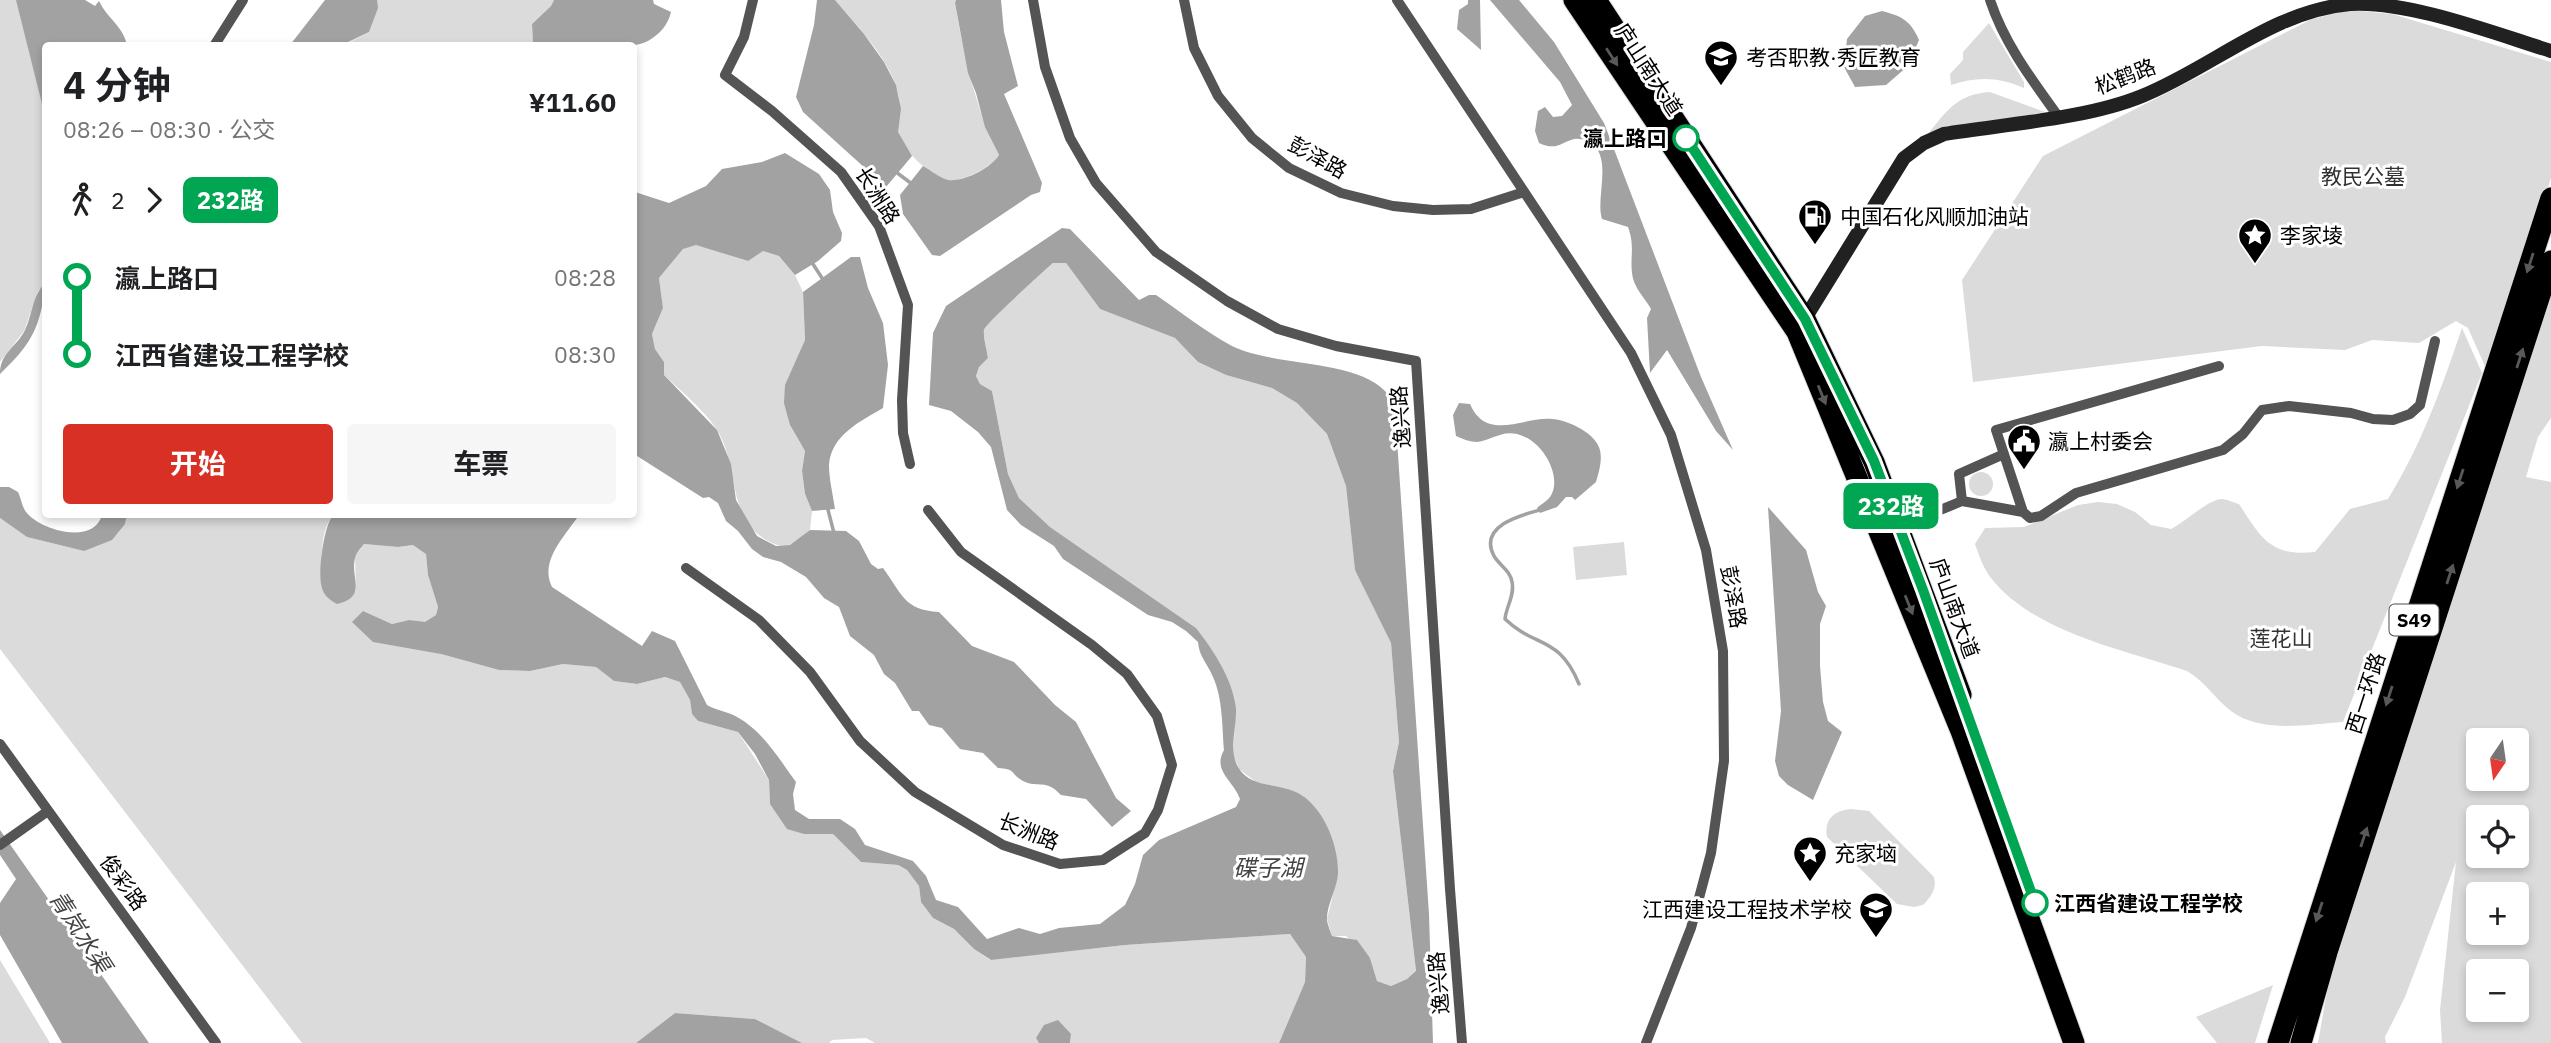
<!DOCTYPE html>
<html lang="zh">
<meta charset="utf-8">
<style>
:root{--surface:#fff;--page:#f6f6f6;--text:#202124;--muted:#757577;--accent:#d93025}
body{margin:0;font-family:"IBM Plex Sans","Noto Sans SC",sans-serif;background:var(--page);color:var(--text);height:100vh;display:flex;flex-direction:column;font-size:26px;white-space:nowrap}
*{box-sizing:border-box;margin:0}
p{font-size:23px;color:var(--muted)}
.icon{flex:none;width:38px;height:38px;fill:none;stroke:currentColor;stroke-width:2;stroke-linecap:round;stroke-linejoin:round}
.map{position:relative;flex:1;overflow:hidden}
.sheet{position:absolute;left:42px;top:42px;width:595px;height:476px;display:flex;flex-direction:column;background:var(--surface);border-radius:7px;box-shadow:0 4px 10px #0003}
.sheet>*{flex:none}
.badge{padding:0 14px;border-radius:10px;font-size:24px;line-height:46px}
.needle{width:46px;rotate:193deg}
.buttons{position:absolute;left:2466px;top:728px;display:grid;gap:14px}
.buttons a{display:grid;place-items:center;width:63px;height:63px;border-radius:7px;background:var(--surface);box-shadow:0 4px 10px #0003;font-size:35px}
.map>.badge{position:absolute;translate:-50% -50%;box-shadow:0 0 0 4px #fff}
.legs{display:flex;align-items:center;gap:10px;height:77px;padding:0 21px;font-size:23px}
.legs p{margin-inline-start:auto}
.head{display:flex;align-items:center;justify-content:space-between;height:119px;padding:0 21px}
h1{font-size:38px;font-weight:700;line-height:52px}
.action{display:flex;gap:14px;margin-top:auto;padding:14px 21px}
.action a{flex:1;height:80px;border-radius:7px;background:var(--accent);color:#fff;font-size:28px;font-weight:700;line-height:80px;text-align:center}
.action a+a{background:var(--page);color:var(--text)}
ul{padding:0 21px;list-style:none}
li{display:flex;align-items:center;gap:24px;height:77px;font-size:26px}
li i{display:grid;place-items:center;width:10px;height:100%;margin:0 9px;background:currentColor}
li i::after{content:'';width:18px;height:18px;margin:-9px;border:5px solid;border-radius:50%;background:var(--surface)}
li p{margin-inline-start:auto}
li:first-child i{background:linear-gradient(#0000 50%,currentColor 0)}
li:last-child i{background:linear-gradient(currentColor 50%,#0000 0)}
.map>svg:first-child{display:block}
.green{fill:#dbdbdb;fill-rule:evenodd}
.water{fill:#a2a2a2;fill-rule:evenodd}
.lines{fill:none;stroke-linecap:round;stroke-linejoin:round}
.stream{stroke:#a2a2a2;stroke-width:3.5}
.highway-casing{stroke:#dbdbdb;stroke-width:23}
.street{stroke:#545454;stroke-width:10}
.secondary{stroke:#212121;stroke-width:14}
.highway{stroke:#000;stroke-width:21}
.oneway{fill:#595959}
.line-1-casing{stroke:#fff;stroke-width:16}
.line-1{stroke:#00a651;stroke-width:10}
.stop-1-dot{fill:#fff;stroke:#00a651;stroke-width:3.5}
.labels{text-anchor:middle;dominant-baseline:central;stroke-width:6;stroke-linejoin:round;paint-order:stroke}
.shield{fill:#fff;stroke:#4c4c4c;stroke-width:2}
.shield-label{font-size:19px;font-weight:bold;fill:#000}
.poi-label{font-size:21px;fill:#000;stroke:#fff;text-anchor:start}
.street-label{font-size:21px;fill:#000;stroke:#fff}
.stop-label{font-size:21px;font-weight:bold;fill:#000;stroke:#fff;text-anchor:end}
.park-label{font-size:21px;fill:#323232;stroke:#fff}
.water-label{font-size:23px;font-style:italic;fill:#434343;stroke:#fff}
</style>
<div class="map">
<svg width="2551" height="1043" viewBox="0 0 2551 1043">
<rect width="100%" height="100%" fill="#fff"/>
<path class="green" d="M 0,0 L 16,0 L 19,5 L 45,116 L 46,283 L 38,291 L 24,331 L 0,362 Z
M 377,0 L 554,0 L 551,6 L 532,24 L 533,45 L 342,46 L 369,32 L 377,8 Z
M 835,0 L 956,0 L 955,3 C 964,56 975,107 999,155 C 992,167 961,183 947,180 C 930,176 901,149 898,132 C 897,125 901,117 900,110 C 900,102 898,91 895,83 C 883,52 856,25 835,0 Z
M 2350,10 L 2392,14 L 2551,62 L 2551,178 L 2488,373 L 2468,328 L 2456,321 L 2419,343 L 2372,340 L 2345,350 L 2262,346 L 1973,382 L 1962,280 L 2043,156 L 2312,19 Z
M 1989,23 L 2024,82 L 2024,88 C 1999,77 1977,76 1951,85 L 1950,74 L 1963,60 L 1963,52 Z
M 1990,92 L 2045,112 L 1928,134 C 1947,110 1958,94 1990,92 Z
M 696,244 L 747,261 L 763,251 L 779,256 L 795,275 L 803,292 L 805,340 L 797,360 L 790,425 L 805,451 L 802,471 L 805,494 L 812,511 L 810,530 C 804,535 799,540 792,544 C 786,547 778,546 772,543 C 725,521 741,469 717,430 C 704,410 682,392 664,375 L 664,362 L 655,349 L 652,334 L 663,308 L 659,278 L 683,249 Z
M 1053,263 L 1066,263 L 1100,309 L 1175,338 L 1198,362 L 1226,375 L 1272,388 L 1297,403 L 1327,434 L 1346,486 L 1355,569 L 1391,643 L 1399,742 L 1393,771 L 1416,972 L 1407,979 L 1391,986 L 1377,981 L 1370,958 L 1346,936 L 1332,936 L 1327,919 L 1338,874 L 1296,792 L 1256,782 L 1239,769 L 1233,754 L 1236,710 L 1196,628 L 1050,527 L 1019,498 L 1008,474 L 992,391 L 980,384 L 976,376 L 979,367 L 988,358 C 987,350 983,338 984,330 C 985,324 1044,271 1053,263 Z
M 2551,284 L 2551,418 L 2538,437 L 2526,477 L 2551,482 L 2551,1043 L 2442,1043 L 2440,1010 L 2456,862 L 2405,997 L 2385,1037 L 2386,1043 L 2318,1043 L 2334,950 ZM 2478,740 L 2516,740 L 2516,779 L 2478,779 ZM 2478,817 L 2516,817 L 2516,856 L 2478,856 ZM 2478,894 L 2516,894 L 2516,933 L 2478,933 ZM 2478,971 L 2516,971 L 2516,1010 L 2478,1010 Z
M 2462,328 L 2482,373 L 2343,722 C 2309,724 2261,734 2231,711 C 2214,698 2207,683 2187,671 C 2124,650 2033,632 1991,578 C 1983,568 1979,555 1975,544 L 1985,528 L 2024,527 L 2078,505 L 2098,502 L 2117,504 L 2135,512 L 2151,525 L 2171,529 C 2185,522 2209,499 2222,499 C 2227,499 2234,503 2239,504 C 2261,538 2271,557 2315,552 L 2350,509 L 2388,499 C 2421,446 2442,387 2462,328 Z
M1969 484a12 12 0 1 1 24 0a12 12 0 1 1-24 0Z
M 127,515 L 333,515 C 319,531 322,565 321,586 L 356,591 L 355,556 L 364,544 L 398,547 L 413,545 L 426,553 L 428,575 L 438,607 L 436,615 L 425,623 L 409,620 L 392,624 L 363,611 L 441,654 L 499,670 L 530,671 L 563,664 L 596,667 L 614,681 L 637,684 L 665,677 L 680,682 L 690,700 L 692,714 L 698,721 L 738,732 L 769,780 L 770,804 L 804,834 L 833,834 L 861,862 L 898,865 L 907,870 L 919,886 L 921,902 L 933,918 L 954,929 L 974,949 L 990,960 L 1125,945 L 1290,934 L 1306,957 L 1305,982 L 1279,1043 L 1070,1043 L 1071,1034 L 1036,1038 L 1039,1043 L 875,1043 L 866,1038 L 832,1040 L 829,1043 L 802,1043 L 755,1019 L 675,1013 L 636,1043 L 302,1043 L 0,649 L 0,518 L 27,537 L 84,551 L 125,524 Z
M 1624,542 L 1627,575 L 1576,580 L 1573,547 Z
M 1850,809 L 1869,811 L 1934,877 C 1937,889 1931,897 1923,905 L 1914,907 L 1897,904 L 1827,837 C 1824,820 1833,811 1850,809 Z
M 0,960 L 50,1043 L 0,1043 Z
M 2273,985 L 2255,1043 L 2217,1043 L 2196,1017 Z"/>
<path class="water" d="M 16,0 L 85,0 L 95,6 L 99,1 C 107,18 123,26 127,45 L 46,46 L 45,116 Z
M 325,0 L 377,0 L 378,8 L 369,32 L 342,45 L 290,45 Z
M 554,0 L 653,0 L 654,4 L 671,12 C 668,25 660,34 648,41 C 627,52 559,46 533,45 L 532,24 L 551,6 Z
M 817,0 L 835,0 L 864,34 L 884,62 L 896,85 L 901,109 L 898,132 L 912,156 L 886,187 L 803,112 L 796,97 L 814,25 Z
M 956,0 L 1001,0 L 1004,32 L 1018,86 L 1004,94 L 1042,183 L 1040,192 L 1031,195 L 940,256 L 932,255 L 903,214 L 900,195 L 923,166 C 930,170 940,178 948,180 C 964,182 991,168 999,155 L 985,127 L 976,93 L 968,73 L 955,3 Z
M 1468,0 L 1480,0 L 1481,50 L 1457,29 L 1459,10 L 1468,4 Z
M 1490,0 L 1519,0 L 1554,42 L 1604,123 L 1701,377 L 1733,450 L 1716,431 L 1667,350 L 1650,373 L 1647,318 L 1651,309 C 1645,298 1633,287 1632,273 C 1630,256 1635,246 1628,227 L 1602,219 C 1595,198 1614,155 1589,142 C 1567,130 1563,155 1539,143 L 1535,131 L 1538,111 L 1545,107 L 1553,117 L 1562,116 L 1572,105 L 1560,82 Z
M 1882,11 C 1902,16 1911,21 1919,40 L 1908,66 L 1886,85 L 1855,87 L 1844,67 L 1847,39 L 1865,16 Z
M 785,153 L 819,174 L 830,190 L 833,212 L 842,233 L 841,241 L 818,261 L 795,275 L 779,256 L 763,251 L 748,261 L 696,245 L 683,249 L 659,278 L 663,308 L 652,334 L 655,349 L 664,362 L 664,375 L 717,430 L 731,464 L 736,500 L 757,536 L 776,546 L 790,545 L 810,530 L 846,531 L 859,541 L 871,564 L 878,569 L 883,568 C 902,594 904,610 939,612 L 972,646 L 1014,662 L 1055,705 L 1076,722 L 1116,798 L 1131,811 L 1112,827 L 1086,799 L 1061,795 C 1045,778 1039,789 1023,781 C 1010,774 1017,769 998,768 L 983,753 L 960,749 L 942,728 L 929,725 L 919,711 L 912,711 L 895,683 L 884,674 L 874,655 L 850,636 L 839,607 L 824,598 L 806,577 L 781,562 L 763,557 L 752,549 L 738,531 L 726,521 L 718,503 L 709,497 L 703,498 L 634,454 L 634,194 L 635,192 L 669,203 L 706,186 L 722,169 L 762,162 Z
M 1062,228 L 1070,229 L 1139,300 L 1149,295 L 1156,295 C 1181,312 1206,332 1232,346 C 1275,367 1354,359 1385,391 C 1390,396 1392,404 1395,410 L 1429,914 L 1433,1043 L 1279,1043 L 1305,982 L 1306,957 L 1290,934 L 1125,945 L 991,960 L 974,949 L 954,929 L 933,918 L 921,902 L 919,886 L 907,870 L 898,865 L 861,862 L 833,834 L 804,834 L 787,829 L 770,804 L 769,780 L 755,754 L 738,732 L 698,721 L 692,714 L 690,700 L 680,682 L 665,677 L 637,684 L 614,681 L 596,667 L 563,664 L 530,671 L 499,670 L 441,654 L 373,642 L 352,622 L 363,611 L 392,624 L 409,620 L 425,622 L 436,615 L 438,607 L 428,575 L 426,554 L 413,545 L 398,547 L 364,544 C 361,548 356,553 355,558 C 350,579 368,596 337,604 C 330,600 324,596 322,588 C 317,574 324,525 333,515 L 579,515 C 565,536 539,561 552,587 L 642,646 L 652,631 L 675,641 L 707,705 C 717,711 727,711 737,717 C 763,731 779,759 796,782 L 793,794 L 795,810 L 809,819 L 840,819 L 855,829 L 865,845 L 913,861 L 926,876 L 936,900 L 958,907 L 987,939 L 1019,928 L 1040,934 L 1059,928 L 1100,924 L 1125,905 L 1135,884 L 1143,855 L 1159,840 L 1236,807 L 1240,799 C 1234,781 1212,771 1224,750 C 1222,727 1223,699 1213,677 C 1208,664 1199,657 1198,642 L 1186,631 L 1172,622 L 1148,615 L 1063,559 L 1054,546 L 1021,525 L 1007,510 L 991,447 L 978,432 L 951,411 L 929,405 L 933,333 L 946,306 ZM 1053,263 L 1066,263 L 1100,309 L 1175,338 L 1198,362 L 1226,375 L 1272,388 L 1297,403 L 1327,434 L 1346,486 L 1355,570 L 1391,643 L 1399,742 L 1393,771 L 1416,971 L 1407,979 L 1391,986 L 1377,981 L 1370,958 L 1357,940 L 1332,936 C 1330,931 1328,925 1327,921 C 1326,906 1337,889 1338,874 C 1339,845 1323,805 1296,792 C 1277,783 1250,788 1238,767 C 1228,749 1237,728 1236,709 C 1233,680 1214,651 1196,628 L 1050,527 L 1019,498 L 1008,474 L 992,391 L 980,384 L 976,376 L 979,367 L 988,358 C 987,350 983,338 984,330 C 985,324 1044,271 1053,263 Z
M 851,257 L 860,257 L 868,288 L 883,323 L 888,365 L 883,408 C 861,421 831,435 829,465 C 829,479 833,495 835,509 L 812,511 L 805,494 L 802,471 L 805,451 L 790,425 L 784,403 L 785,385 L 805,340 L 803,292 Z
M 45,283 L 45,298 L 43,301 C 37,335 25,350 0,374 C 0,352 17,347 25,330 C 33,313 32,296 45,283 Z
M 1459,403 L 1470,404 C 1487,443 1524,416 1552,419 C 1567,420 1591,431 1598,445 C 1604,456 1599,472 1596,482 L 1575,500 L 1572,497 L 1566,497 L 1557,507 L 1540,513 L 1537,508 C 1540,505 1547,501 1550,497 C 1563,478 1544,445 1525,437 C 1504,427 1494,440 1477,442 C 1470,442 1463,439 1456,436 L 1453,415 Z
M 0,487 L 9,487 L 18,492 C 21,498 22,507 26,512 C 41,531 94,545 102,515 L 127,515 L 125,524 L 112,540 L 84,551 L 27,537 L 0,518 Z
M 1768,507 L 1806,550 L 1818,592 L 1826,606 L 1820,624 L 1820,666 L 1823,702 L 1828,721 L 1842,732 L 1813,800 L 1788,785 L 1779,776 L 1775,761 L 1781,711 Z
M 0,830 L 149,1043 L 62,1043 L 0,935 L 0,903 L 16,879 L 0,855 Z
M 675,1013 L 755,1019 L 802,1043 L 636,1043 Z
M 1058,1020 L 1071,1034 L 1070,1043 L 1039,1043 L 1036,1038 L 1044,1025 Z"/>
<g class="lines">
<path class="stream" d="M 896,172 L 912,184
M 811,261 L 824,281
M 827,506 L 834,533
M 1540,510 C 1521,515 1478,526 1494,556 C 1500,566 1510,570 1512,582 C 1515,595 1506,607 1505,619 C 1535,648 1559,635 1579,684"/>
<g class="highway-casing">
<path id="highway" d="M 1574,0 L 1797,332 L 1961,731 L 2074,1043
M 1596,0 L 1805,319 L 1874,462 L 1961,695
M 2278,1043 L 2551,198
M 2301,1043 L 2327,952 L 2551,261"/>
</g>
<path class="street" d="M 753,0 L 744,37 L 725,75 L 772,111 L 841,172 L 879,226 L 908,305 L 902,400 L 903,433 L 910,464
M 1033,0 L 1045,67 L 1070,138 L 1096,183 L 1156,252 L 1227,301 L 1278,329 L 1336,346 L 1416,361 L 1450,889 L 1462,1043
M 1184,0 L 1194,48 L 1218,96 L 1252,138 L 1289,168 L 1341,193 L 1393,206 L 1433,210 L 1471,209 L 1524,192
M 1397,0 L 1631,353 L 1671,435 L 1706,550 L 1723,651 L 1724,761 L 1711,853 L 1691,928 L 1646,1043
M 1990,0 C 2004,43 2032,80 2058,116
M 214,46 L 243,0
M 1962,501 L 1959,474 L 2004,454
M 2023,512 L 1996,430 L 2219,366
M 1899,527 L 1962,501 L 2023,512 L 2030,518 L 2041,516 L 2076,493 L 2223,450 L 2243,434 L 2262,410 L 2289,406 L 2351,413 L 2373,419 L 2393,420 L 2410,414 L 2420,405 L 2435,341
M 686,568 L 759,620 L 810,672 L 860,741 L 915,792 L 1003,845 L 1060,864 L 1103,860 L 1145,833 L 1158,810 L 1172,765 L 1157,716 L 1127,674 L 1092,645 L 961,552 L 928,510
M 0,744 L 216,1043
M 0,845 L 48,811"/>
<path class="secondary" d="M 1801,325 L 1904,158 L 1924,143 L 1944,134 C 2005,124 2086,119 2142,96 C 2212,68 2272,11 2350,4 C 2407,0 2496,34 2551,51"/>
<use href="#highway" class="highway"/>
</g>
<defs><path id="oneway-solid" d="M-6-.8H1V-3.2L6.5 0L1 3.2V.8H-6Z" transform="scale(1.75)"/></defs>
<g class="oneway">
<use href="#oneway-solid" transform="translate(1612 57) rotate(57)"/>
<use href="#oneway-solid" transform="translate(2530 263) rotate(108)"/>
<use href="#oneway-solid" transform="translate(2520 358) rotate(-72)"/>
<use href="#oneway-solid" transform="translate(1822 395) rotate(68)"/>
<use href="#oneway-solid" transform="translate(2460 479) rotate(108)"/>
<use href="#oneway-solid" transform="translate(2450 574) rotate(-72)"/>
<use href="#oneway-solid" transform="translate(1909 605) rotate(68)"/>
<use href="#oneway-solid" transform="translate(2389 696) rotate(108)"/>
<use href="#oneway-solid" transform="translate(2364 837) rotate(-72)"/>
<use href="#oneway-solid" transform="translate(2319 912) rotate(108)"/>
</g>
<g class="lines">
<g class="line-1-casing">
<path id="line-1" d="M 1686,138 L 1805,319 L 1874,461 L 1923,590 L 2035,903"/>
</g>
<use href="#line-1" class="line-1"/>
</g>
<defs>
<g id="university-pin" transform="scale(1.75)"><path d="M0 17L-7.5 6A9.5 9.5 0 1 1 7.5 6Z" fill="#000" stroke="#fff"/><path d="M0-5L7-2L0 1L-7-2ZM-4 1L0 2.5L4 1V4Q0 6-4 4Z" fill="#fff"/></g>
<g id="fuel-pin" transform="scale(1.75)"><path d="M0 17L-7.5 6A9.5 9.5 0 1 1 7.5 6Z" fill="#000" stroke="#fff"/><path d="M-5.5-6h7V0h2V4h1.3V-2.5L3-4.5l.8-.8L6-3V5H2.5V1h-1V6h-7ZM-4.2-4.7v3.2H.2V-4.7Z" fill="#fff"/></g>
<g id="sight-pin" transform="scale(1.75)"><path d="M0 17L-7.5 6A9.5 9.5 0 1 1 7.5 6Z" fill="#000" stroke="#fff"/><path d="M0-6L1.8-2.2L6-1.7L2.9 1.2L3.7 5.4L0 3.3L-3.7 5.4L-2.9 1.2L-6-1.7L-1.8-2.2Z" fill="#fff"/></g>
<g id="civic-pin" transform="scale(1.75)"><path d="M0 17L-7.5 6A9.5 9.5 0 1 1 7.5 6Z" fill="#000" stroke="#fff"/><path d="M-.6-6.5H3V-4.5H.6V-3L4-1V1h2V6H-6V1h2V-1L-.6-3ZM-1.2 2.5V6h2.4V2.5Z" fill="#fff"/></g>
<g id="school-pin" transform="scale(1.75)"><path d="M0 17L-7.5 6A9.5 9.5 0 1 1 7.5 6Z" fill="#000" stroke="#fff"/><path d="M0-5L7-2L0 1L-7-2ZM-4 1L0 2.5L4 1V4Q0 6-4 4Z" fill="#fff"/></g>
</defs>
<g fill-rule="evenodd">
<use href="#university-pin" x="1721" y="57"/>
<use href="#fuel-pin" x="1815" y="216"/>
<use href="#sight-pin" x="2255" y="235"/>
<use href="#civic-pin" x="2024" y="441"/>
<use href="#sight-pin" x="1810" y="853"/>
<use href="#school-pin" x="1876" y="909"/>
</g>
<g class="stop-1-dot">
<circle cx="1686" cy="138" r="12"/>
<circle cx="2035" cy="903" r="12"/>
</g>
<g class="labels">
<rect class="shield" x="2389.5" y="604.5" width="49" height="31" rx="5"/>
<g class="shield-label">
<text x="2414" y="620">S49</text>
</g>
<g class="poi-label">
<text x="1746" y="57">考否职教·秀匠教育</text>
<text x="1840" y="216">中国石化风顺加油站</text>
<text x="2280" y="235">李家堎</text>
<text x="2048" y="441">瀛上村委会</text>
<text x="1834" y="853">充家垴</text>
<text x="1852" y="909" text-anchor="end">江西建设工程技术学校</text>
</g>
<g class="street-label">
<text transform="translate(1649 69) rotate(57)">庐山南大道</text>
<text transform="translate(2125 76) rotate(-21)">松鹤路</text>
<text transform="translate(1318 157) rotate(29)">彭泽路</text>
<text transform="translate(878 195) rotate(57)">长洲路</text>
<text transform="translate(1400 417) rotate(-94)">逸兴路</text>
<text transform="translate(1734 597) rotate(80)">彭泽路</text>
<text transform="translate(1955 608) rotate(70)">庐山南大道</text>
<text transform="translate(2365 693) rotate(-72)">西一环路</text>
<text transform="translate(1029 831) rotate(22)">长洲路</text>
<text transform="translate(124 882) rotate(54)">俊彩路</text>
<text transform="translate(1438 983) rotate(-95)">逸兴路</text>
</g>
<g class="stop-label">
<text x="1667" y="138">瀛上路口</text>
<text x="2054" y="903" text-anchor="start">江西省建设工程学校</text>
</g>
<g class="park-label">
<text x="2363" y="176">教民公墓</text>
<text x="2281" y="638">莲花山</text>
</g>
<g class="water-label">
<text x="1268" y="867">碟子湖</text>
<text transform="translate(81 931) rotate(57)">青岚水渠</text>
</g>
</g>
</svg>
<div class="buttons">
<a><svg class="needle" viewBox="-14 -14 28 28"><path d="M0-13l5 13h-10z" fill="#e53935"/><path d="M0 13l5-13h-10z" fill="#757577"/></svg></a>
<a><svg class="icon" aria-label="locate" viewBox="0 0 24 24"><circle cx="12" cy="12" r="6"/><path d="M12 2v4M12 18v4M2 12h4M18 12h4"/></svg></a>
<a>+</a>
<a>−</a>
</div>
<b class="badge" style="left:1891px;top:506px;background:#00a651;color:#fff">232路</b>
<section class="sheet">
<div class="head"><div><h1>4 分钟</h1><p>08:26 – 08:30 · 公交</p></div><b>¥11.60</b></div>
<div class="legs"><svg class="icon" aria-label="walk" viewBox="0 0 24 24"><circle cx="13" cy="4" r="2"/><path d="M13 8l-2 6 4 7M11 14l-3 7M7 12l3-4h3l4 4"/></svg>2<svg class="icon" aria-label="forward" viewBox="0 0 24 24"><path d="M9 5l7 7-7 7"/></svg><b class="badge" style="background:#00a651;color:#fff">232路</b></div>
<ul>
<li><i style="color:#00a651"></i><b>瀛上路口</b><p>08:28</p></li>
<li><i style="color:#00a651"></i><b>江西省建设工程学校</b><p>08:30</p></li>
</ul>
<div class="action"><a>开始</a><a>车票</a></div>
</section>
</div>
